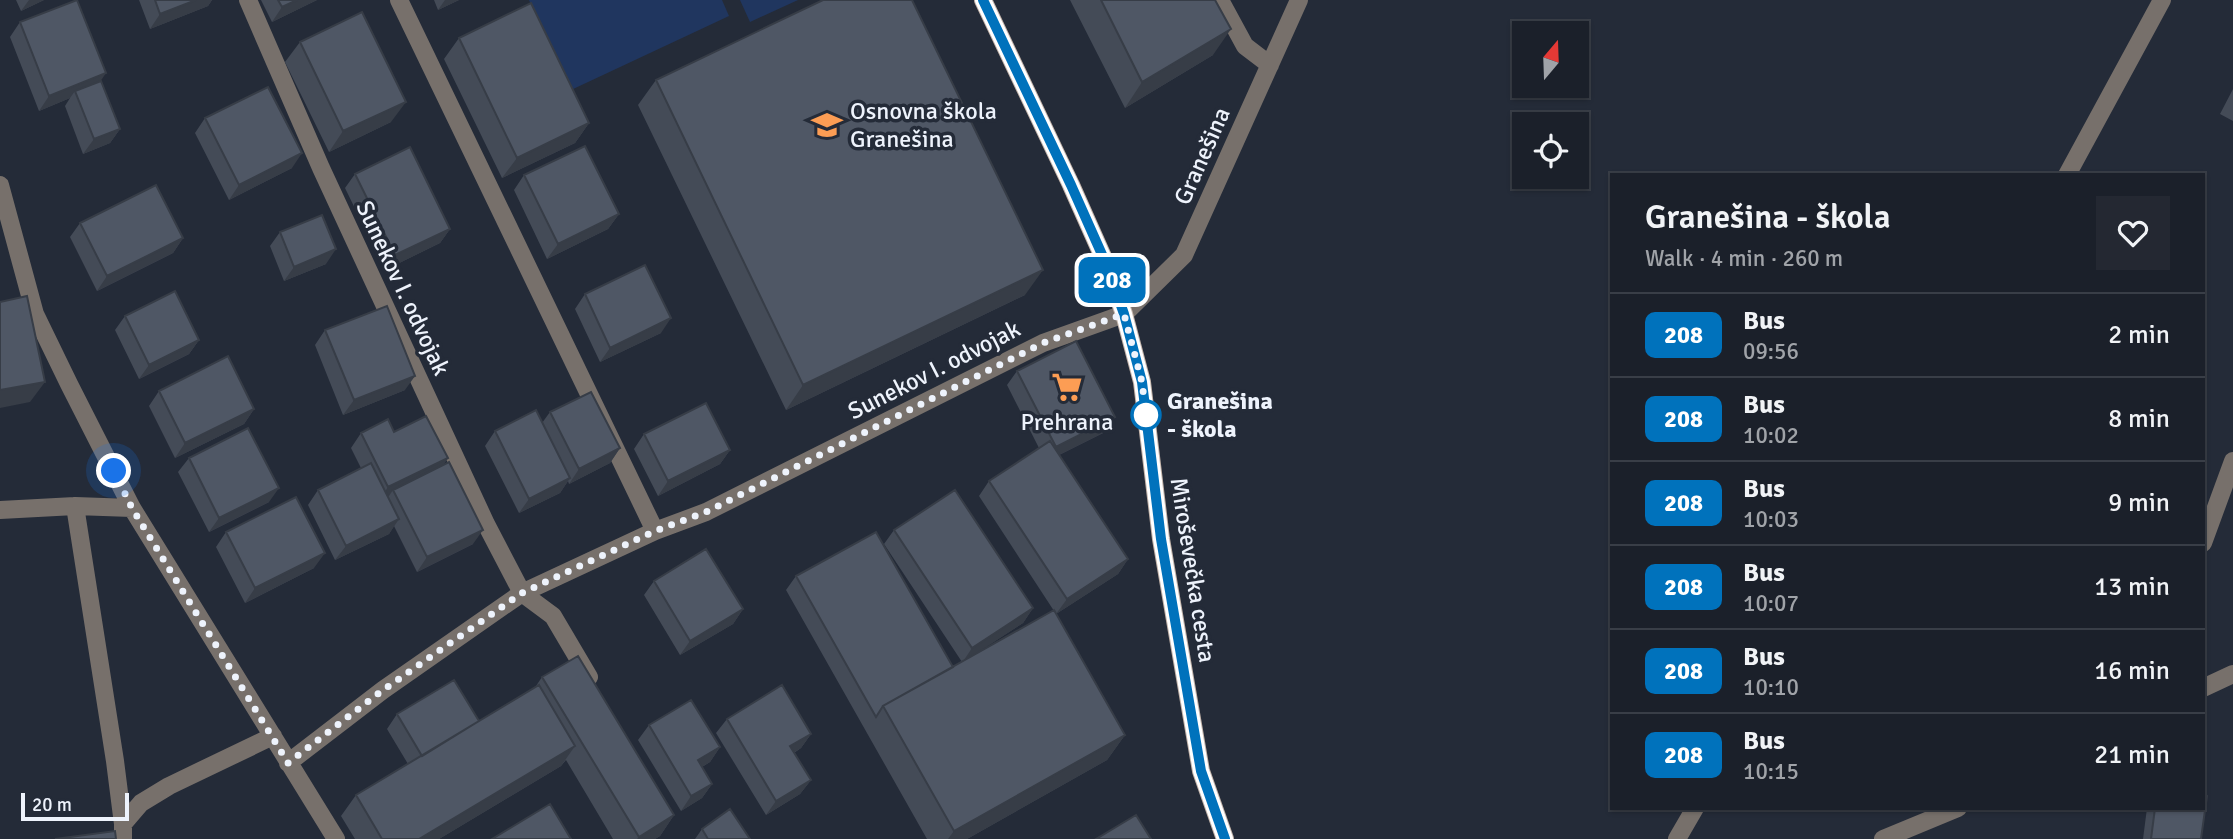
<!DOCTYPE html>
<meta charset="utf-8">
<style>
:root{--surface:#1b202a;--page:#242832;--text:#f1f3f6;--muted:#a0a3a8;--line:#393e47}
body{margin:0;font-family:Signika,sans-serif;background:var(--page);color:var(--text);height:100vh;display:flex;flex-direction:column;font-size:26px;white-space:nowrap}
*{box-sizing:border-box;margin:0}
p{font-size:23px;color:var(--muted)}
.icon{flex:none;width:38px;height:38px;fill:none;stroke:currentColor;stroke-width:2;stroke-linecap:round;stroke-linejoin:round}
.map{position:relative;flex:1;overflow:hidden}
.sheet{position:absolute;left:1610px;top:173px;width:595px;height:637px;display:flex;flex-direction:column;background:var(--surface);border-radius:0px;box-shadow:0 2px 5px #0004,0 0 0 2px var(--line)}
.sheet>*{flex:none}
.badge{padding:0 14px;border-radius:10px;font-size:24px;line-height:46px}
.needle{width:46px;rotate:19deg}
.controls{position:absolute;left:1512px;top:21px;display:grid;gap:14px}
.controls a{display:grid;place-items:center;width:77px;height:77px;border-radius:0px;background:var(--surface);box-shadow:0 2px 5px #0004,0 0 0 2px var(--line);font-size:35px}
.scale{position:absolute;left:21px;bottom:18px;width:108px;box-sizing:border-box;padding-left:7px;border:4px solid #eef3fc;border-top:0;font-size:19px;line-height:24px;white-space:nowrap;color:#eef3fc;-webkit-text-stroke:5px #242b38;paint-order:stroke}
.you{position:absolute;width:35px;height:35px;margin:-18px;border:5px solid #fff;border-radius:50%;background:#1a73e8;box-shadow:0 0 0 10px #1a73e833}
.map>.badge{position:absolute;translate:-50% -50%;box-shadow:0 0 0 4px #fff}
.round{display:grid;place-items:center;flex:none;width:74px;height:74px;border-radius:0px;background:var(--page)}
.summary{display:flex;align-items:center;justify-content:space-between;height:119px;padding:0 35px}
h1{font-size:33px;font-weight:600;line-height:52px}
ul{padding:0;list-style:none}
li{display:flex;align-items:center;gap:21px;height:84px;padding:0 35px;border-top:2px solid var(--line)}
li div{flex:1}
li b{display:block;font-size:26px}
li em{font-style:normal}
li .badge{min-width:77px;font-weight:700;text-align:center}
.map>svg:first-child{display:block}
.green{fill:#20365f}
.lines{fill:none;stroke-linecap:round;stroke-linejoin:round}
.minor{stroke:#77706b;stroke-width:18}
.major{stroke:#c4b5ab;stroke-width:18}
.wall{fill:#444b57}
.shaded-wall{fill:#373d47}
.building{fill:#4f5765;stroke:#373d47;stroke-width:2}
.line-casing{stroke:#fff;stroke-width:16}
.line{stroke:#0072bc;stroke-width:10}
.walk{stroke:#eef3fc;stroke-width:7;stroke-dasharray:0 12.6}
.stop-dot{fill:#fff;stroke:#0072bc;stroke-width:3.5}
.labels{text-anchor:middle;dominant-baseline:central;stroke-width:7;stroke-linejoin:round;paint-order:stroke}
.poi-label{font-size:24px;fill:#eef3fc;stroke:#242b38;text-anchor:start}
.street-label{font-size:24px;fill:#eef3fc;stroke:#242b38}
.stop-label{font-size:24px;font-weight:bold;fill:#eef3fc;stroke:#242b38;text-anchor:start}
</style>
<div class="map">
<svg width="2233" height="839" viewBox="0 0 2233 839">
<rect width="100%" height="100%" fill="#242b38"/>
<path class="green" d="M 529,0 L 722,0 L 729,16 L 571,90 Z
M 740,0 L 798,0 L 750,22 Z"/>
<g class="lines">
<path class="minor" d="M 248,0 L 321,168 L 486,524 L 522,593 L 553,616 L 589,677
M 399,0 L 655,531
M 1220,0 L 1245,46 L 1270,65
M 2067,175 L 2162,0
M 0,185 L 35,314 L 69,384 L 132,508 L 336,839
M 75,506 L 115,761 L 123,824 L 123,839
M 0,510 L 75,506 L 132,508
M 2203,543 L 2233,461
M 2203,688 L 2233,674
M 288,763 L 383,690 L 522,593 L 655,531 L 706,512 L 1043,343 L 1124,314 L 1184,255 L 1299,0
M 123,824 L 141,803 L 169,786 L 273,736
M 1677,839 L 1695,808
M 1883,839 L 1958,808"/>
<path class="major" d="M 983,0 L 1071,185 L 1108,268 L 1124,314 L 1142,382 L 1161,539 L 1201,771 L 1225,839"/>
</g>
<path class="wall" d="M 16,0 L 44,0 L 21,11 Z
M 139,0 L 212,0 L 208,6 L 150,29 Z
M 261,0 L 317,0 L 272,22 Z
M 434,0 L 459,0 L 438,10 Z
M 1070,0 L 1215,0 L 1213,55 L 1125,108 Z
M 20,22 L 101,81 L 120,129 L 110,143 L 83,154 L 65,106 L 70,98 L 39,111 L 10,37 Z
M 459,38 L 589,123 L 575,143 L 502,178 L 444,59 Z
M 300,42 L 391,122 L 329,152 L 285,62 Z
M 656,80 L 1025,295 L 786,410 L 638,105 Z
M 2233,89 L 2233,121 L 2220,114 Z
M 205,118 L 292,168 L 229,200 L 195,133 Z
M 355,174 L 450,229 L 440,243 L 385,270 L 345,188 Z
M 524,175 L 619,214 L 608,229 L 547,259 L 514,190 Z
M 80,223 L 183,238 L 173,253 L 97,291 L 70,237 Z
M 280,232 L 326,264 L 284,281 L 270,246 Z
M 585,294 L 661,333 L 600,362 L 575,309 Z
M 125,316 L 199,340 L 189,354 L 139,379 L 115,330 Z
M 325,330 L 405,390 L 343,415 L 315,345 Z
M 1017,371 L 1115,417 L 1105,432 L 1059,455 L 1128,559 L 1118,574 L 1056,614 L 979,496 L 989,481 L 1039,448 L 1007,385 Z
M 159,391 L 254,409 L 244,424 L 175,458 L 149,406 Z
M 550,412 L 620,448 L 610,463 L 569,484 L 568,481 L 560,493 L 519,513 L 485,446 L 495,431 L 542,423 Z
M 394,432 L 448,458 L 442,466 L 473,544 L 417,572 L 394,526 L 389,534 L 335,560 L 308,505 L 318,490 L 361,468 L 351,448 L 361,433 Z
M 644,434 L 730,450 L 720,464 L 658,496 L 634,449 Z
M 189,458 L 269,502 L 209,532 L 178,472 Z
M 894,530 L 1033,608 L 1023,623 L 967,659 L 1125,735 L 1107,760 L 967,839 L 927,839 L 786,590 L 796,576 L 953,667 L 962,662 L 884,544 Z
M 226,532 L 314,568 L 245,603 L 216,547 Z
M 654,581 L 743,609 L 733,624 L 680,655 L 644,595 Z
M 542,677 L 674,815 L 660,836 L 655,839 L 613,839 L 566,760 L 561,766 L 439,839 L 355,839 L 341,816 L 356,795 L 408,764 L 387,729 L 397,714 L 479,721 L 534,689 Z
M 727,719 L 811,734 L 801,748 L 794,753 L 811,780 L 800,794 L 766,815 L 716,733 Z
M 649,725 L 720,747 L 710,762 L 702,767 L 712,784 L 702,798 L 681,811 L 638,740 Z
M 2147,808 L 2203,808 L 2201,839 L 2143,839 Z
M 702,829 L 750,839 L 695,839 Z"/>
<path class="shaded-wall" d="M 29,0 L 44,0 L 21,11 Z
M 196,0 L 212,0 L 208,6 L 150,29 L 160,14 Z
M 297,0 L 317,0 L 272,22 L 282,7 Z
M 445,0 L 459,0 L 438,10 Z
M 1231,29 L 1213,55 L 1125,108 L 1142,82 Z
M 106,73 L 96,88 L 75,91 L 70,98 L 39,111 L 49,96 Z
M 406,102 L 391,122 L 329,152 L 343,131 Z
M 589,123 L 575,143 L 502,178 L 517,158 Z
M 120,129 L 110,143 L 83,154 L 94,139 Z
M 302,153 L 292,168 L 229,200 L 239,185 Z
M 619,214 L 608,229 L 547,259 L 558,244 Z
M 450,229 L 440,243 L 385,270 L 395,255 Z
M 183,238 L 173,253 L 97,291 L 107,276 Z
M 336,249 L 326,264 L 284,281 L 294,267 Z
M 1043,270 L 1025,295 L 786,410 L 803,385 Z
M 671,318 L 661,333 L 600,362 L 610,348 Z
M 199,340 L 189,354 L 139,379 L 149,365 Z
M 415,376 L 405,390 L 343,415 L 354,400 Z
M 45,382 L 30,402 L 0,408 L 0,390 Z
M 254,409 L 244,424 L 175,458 L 185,443 Z
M 1115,417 L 1105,432 L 1045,462 L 1056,447 Z
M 620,448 L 610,463 L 569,484 L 579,469 Z
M 730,450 L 720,464 L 658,496 L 668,481 Z
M 448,458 L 438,472 L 393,490 L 389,496 L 378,502 L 388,487 Z
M 570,478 L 560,493 L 519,513 L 529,499 Z
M 279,488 L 269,502 L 209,532 L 219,518 Z
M 399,519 L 389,534 L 335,560 L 346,546 Z
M 483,530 L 473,544 L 417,572 L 427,557 Z
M 325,553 L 314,568 L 245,603 L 255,588 Z
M 1128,559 L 1118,574 L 1056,614 L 1067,599 Z
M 1033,608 L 1023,623 L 962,663 L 972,648 Z
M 743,609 L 733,624 L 680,655 L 690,641 Z
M 811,734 L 801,748 L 780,761 L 790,746 Z
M 1125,735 L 1107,760 L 967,839 L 948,839 L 954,831 Z
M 575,746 L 561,766 L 439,839 L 419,839 Z
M 720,747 L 710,762 L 688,775 L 698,760 Z
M 811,780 L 800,794 L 766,815 L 776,801 Z
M 712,784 L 702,798 L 681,811 L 691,796 Z
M 674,815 L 660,836 L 655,839 L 637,839 L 639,837 Z"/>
<path class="building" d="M 77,0 L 106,73 L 49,96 L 20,22 Z
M 155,0 L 196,0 L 160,14 Z
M 278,0 L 297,0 L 282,7 Z
M 823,0 L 912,0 L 1043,270 L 803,385 L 656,80 Z
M 1101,0 L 1215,0 L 1231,29 L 1142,82 Z
M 531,3 L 589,123 L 517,158 L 459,38 Z
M 362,12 L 406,102 L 343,131 L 300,42 Z
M 101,81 L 120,129 L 94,139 L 75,91 Z
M 268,87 L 302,153 L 239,185 L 205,118 Z
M 585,146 L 619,214 L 558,244 L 524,175 Z
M 410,147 L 450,229 L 395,255 L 355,174 Z
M 156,185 L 183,238 L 107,276 L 80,223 Z
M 322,215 L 336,249 L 294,267 L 280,232 Z
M 645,265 L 671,318 L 610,348 L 585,294 Z
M 175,291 L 199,340 L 149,365 L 125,316 Z
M 27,296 L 45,382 L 0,390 L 0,302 Z
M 387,306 L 415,376 L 354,400 L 325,330 Z
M 1076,341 L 1115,417 L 1056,447 L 1017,371 Z
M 228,356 L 254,409 L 185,443 L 159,391 Z
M 591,392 L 620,448 L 579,469 L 550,412 Z
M 706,403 L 730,450 L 668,481 L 644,434 Z
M 536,410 L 570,478 L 529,499 L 495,431 Z
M 426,416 L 448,458 L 388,487 L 361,433 L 388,419 L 394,432 Z
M 248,428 L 279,488 L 219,518 L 189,458 Z
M 1050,441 L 1128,559 L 1067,599 L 989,481 Z
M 449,462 L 483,530 L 427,557 L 393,490 Z
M 371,463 L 399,519 L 346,546 L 318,490 Z
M 955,490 L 1033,608 L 972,648 L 894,530 Z
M 296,497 L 325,553 L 255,588 L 226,532 Z
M 876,532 L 953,667 L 883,706 L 876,717 L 796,576 Z
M 706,549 L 743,609 L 690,641 L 654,581 Z
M 1054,610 L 1125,735 L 954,831 L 883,706 Z
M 578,656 L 674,815 L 639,837 L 542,677 Z
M 454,680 L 479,721 L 422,756 L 397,714 Z
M 539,685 L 575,746 L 419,839 L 382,839 L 356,795 Z
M 782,685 L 811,734 L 790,746 L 811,780 L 776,801 L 727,719 Z
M 691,700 L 720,747 L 698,760 L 712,784 L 691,796 L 649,725 Z
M 2203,795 L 2207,796 L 2201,839 L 2151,839 L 2155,808 L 2203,808 Z
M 550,804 L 571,839 L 492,839 Z
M 730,809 L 750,839 L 708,839 L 702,829 Z
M 1136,815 L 1151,839 L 1096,839 Z
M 115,831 L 116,839 L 55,839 Z"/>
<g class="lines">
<g class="line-casing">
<path id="line" d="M 983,0 L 1071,185 L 1108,268 L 1124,314 L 1142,382 L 1161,539 L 1201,771 L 1225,839"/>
</g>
<use href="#line" class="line"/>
<path class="walk" d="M 114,471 L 132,508 L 288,763 L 383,690 L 522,593 L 655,531 L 706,512 L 1043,343 L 1124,314 L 1142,382 L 1146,415"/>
</g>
<defs>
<g id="school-bare" transform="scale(2.415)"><path d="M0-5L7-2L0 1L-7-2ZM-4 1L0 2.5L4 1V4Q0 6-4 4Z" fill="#fc9d54" stroke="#242b38" stroke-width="2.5" paint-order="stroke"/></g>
<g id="supermarket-bare" transform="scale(2.415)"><path d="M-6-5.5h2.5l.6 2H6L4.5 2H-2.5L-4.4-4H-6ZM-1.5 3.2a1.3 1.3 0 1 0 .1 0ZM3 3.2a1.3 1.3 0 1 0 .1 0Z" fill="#fc9d54" stroke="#242b38" stroke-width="2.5" paint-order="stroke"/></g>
</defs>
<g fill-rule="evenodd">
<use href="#school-bare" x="827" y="125"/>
<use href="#supermarket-bare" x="1067" y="387"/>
</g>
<circle class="stop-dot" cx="1146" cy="415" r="14"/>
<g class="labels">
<g class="poi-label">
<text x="850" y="111">Osnovna škola<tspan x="850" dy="28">Granešina</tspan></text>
<text x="1067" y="422" text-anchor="middle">Prehrana</text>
</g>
<g class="street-label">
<text transform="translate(1202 156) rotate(-66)">Granešina</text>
<text transform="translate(403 288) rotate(65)">Sunekov I. odvojak</text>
<text transform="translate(934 370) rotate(-27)">Sunekov I. odvojak</text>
<text transform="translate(1193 570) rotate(81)">Miroševečka cesta</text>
</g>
<g class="stop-label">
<text x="1167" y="401">Granešina<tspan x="1167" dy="28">- škola</tspan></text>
</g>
</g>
</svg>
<div class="controls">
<a><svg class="needle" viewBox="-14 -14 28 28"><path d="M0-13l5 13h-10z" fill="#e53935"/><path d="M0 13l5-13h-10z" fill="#a0a3a8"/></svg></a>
<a><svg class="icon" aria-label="locate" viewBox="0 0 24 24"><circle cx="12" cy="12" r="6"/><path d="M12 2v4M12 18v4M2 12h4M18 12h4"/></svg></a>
</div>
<div class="scale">20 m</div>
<div class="you" style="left:114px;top:471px"></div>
<b class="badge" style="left:1112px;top:280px;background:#0072bc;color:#fff">208</b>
<section class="sheet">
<div class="summary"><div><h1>Granešina - škola</h1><p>Walk · 4 min · 260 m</p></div><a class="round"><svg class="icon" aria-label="heart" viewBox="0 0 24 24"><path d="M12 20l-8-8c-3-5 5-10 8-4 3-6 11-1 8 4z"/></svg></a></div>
<ul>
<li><span class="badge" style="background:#0072bc;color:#fff">208</span><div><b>Bus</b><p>09:56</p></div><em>2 min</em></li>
<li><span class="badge" style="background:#0072bc;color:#fff">208</span><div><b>Bus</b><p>10:02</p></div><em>8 min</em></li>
<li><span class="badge" style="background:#0072bc;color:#fff">208</span><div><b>Bus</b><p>10:03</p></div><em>9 min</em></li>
<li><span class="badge" style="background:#0072bc;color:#fff">208</span><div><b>Bus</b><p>10:07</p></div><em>13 min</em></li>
<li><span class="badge" style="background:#0072bc;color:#fff">208</span><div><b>Bus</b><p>10:10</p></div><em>16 min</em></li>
<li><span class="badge" style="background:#0072bc;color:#fff">208</span><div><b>Bus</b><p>10:15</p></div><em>21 min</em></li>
</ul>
</section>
</div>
